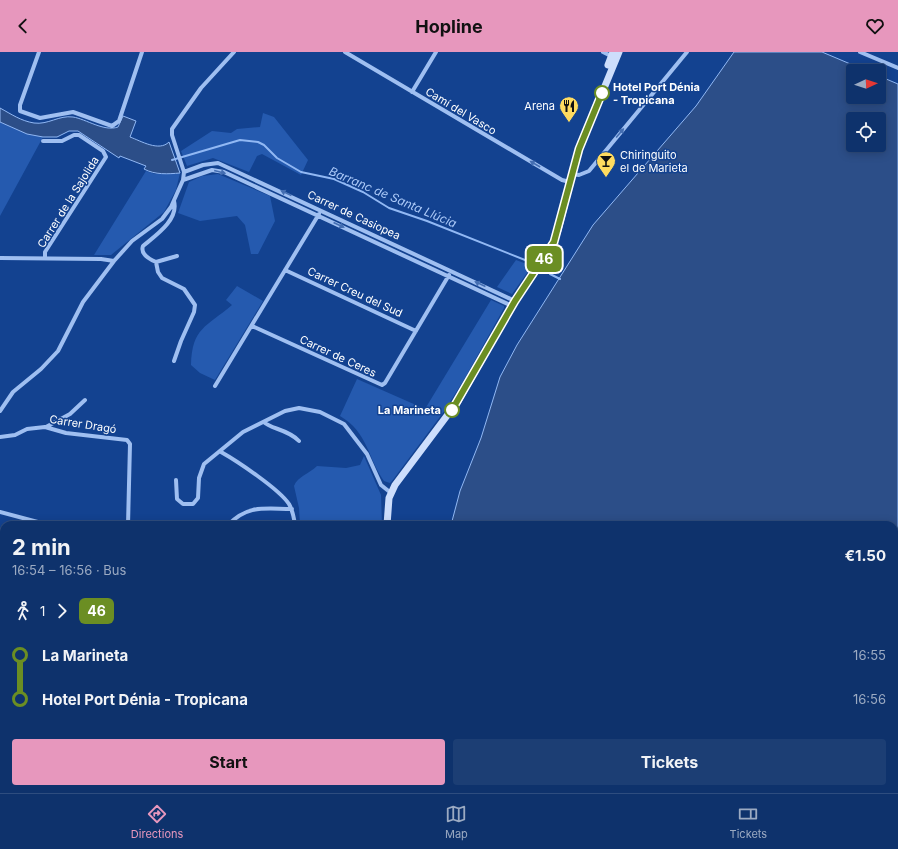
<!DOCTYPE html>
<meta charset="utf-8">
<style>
:root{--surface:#0e326c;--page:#1c3e74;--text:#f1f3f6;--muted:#9baac2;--line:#2e4d7f;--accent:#e797bd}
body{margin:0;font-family:Inter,sans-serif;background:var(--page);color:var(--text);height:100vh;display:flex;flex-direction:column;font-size:15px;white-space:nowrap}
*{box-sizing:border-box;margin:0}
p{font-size:13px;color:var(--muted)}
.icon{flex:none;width:22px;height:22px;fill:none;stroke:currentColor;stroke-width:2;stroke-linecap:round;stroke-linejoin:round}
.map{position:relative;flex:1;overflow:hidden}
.panel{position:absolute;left:0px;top:469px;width:898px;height:272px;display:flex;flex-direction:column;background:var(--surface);border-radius:12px 12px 0 0;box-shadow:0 2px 10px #0003,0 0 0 1px var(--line)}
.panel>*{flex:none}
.badge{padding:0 8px;border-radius:6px;font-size:14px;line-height:26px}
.needle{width:26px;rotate:87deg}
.tools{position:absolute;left:846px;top:12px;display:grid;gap:8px}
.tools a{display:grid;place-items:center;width:40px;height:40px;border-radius:4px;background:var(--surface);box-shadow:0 2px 10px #0003,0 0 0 1px var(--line);font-size:20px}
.map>.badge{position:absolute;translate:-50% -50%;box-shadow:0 0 0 2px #fff}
.legs{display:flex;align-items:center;gap:6px;height:44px;padding:0 12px;font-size:13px}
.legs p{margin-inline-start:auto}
.overview{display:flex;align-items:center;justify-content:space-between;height:68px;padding:0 12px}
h1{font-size:22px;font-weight:700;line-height:30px}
.action{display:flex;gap:8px;margin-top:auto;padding:8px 12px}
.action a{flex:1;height:46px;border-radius:4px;background:var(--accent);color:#111;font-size:16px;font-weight:700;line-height:46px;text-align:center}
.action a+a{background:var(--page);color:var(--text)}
ul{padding:0 12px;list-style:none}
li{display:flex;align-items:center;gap:14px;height:44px;font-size:15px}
li i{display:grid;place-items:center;width:6px;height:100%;margin:0 5px;background:currentColor}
li i::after{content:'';width:10px;height:10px;margin:-5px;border:3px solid;border-radius:50%;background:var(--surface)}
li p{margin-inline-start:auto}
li:first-child i{background:linear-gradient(#0000 50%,currentColor 0)}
li:last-child i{background:linear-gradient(currentColor 50%,#0000 0)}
header{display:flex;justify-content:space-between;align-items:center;height:52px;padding:0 12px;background:var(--accent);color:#111;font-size:18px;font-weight:700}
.menu{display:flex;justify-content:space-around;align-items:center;height:56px;border-top:1px solid var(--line);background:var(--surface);font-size:11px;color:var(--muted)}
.menu a{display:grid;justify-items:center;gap:2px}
.menu .active{color:var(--accent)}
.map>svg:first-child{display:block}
.green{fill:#255aaf}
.water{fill:#2c4e88;stroke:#91b8f4;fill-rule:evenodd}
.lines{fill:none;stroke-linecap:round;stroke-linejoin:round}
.stream{stroke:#91b8f4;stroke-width:2}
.street{stroke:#9fbff1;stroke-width:4}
.secondary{stroke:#cddefc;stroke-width:7}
.oneway{fill:#446eb2}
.line-1-casing{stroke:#fff;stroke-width:9}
.line-1{stroke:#6b8e23;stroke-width:6}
.stop-1-dot{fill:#fff;stroke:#6b8e23;stroke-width:2}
.labels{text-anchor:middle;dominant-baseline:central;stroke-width:3;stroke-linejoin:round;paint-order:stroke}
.stop-label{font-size:11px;font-weight:bold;fill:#fff;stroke:#134290;text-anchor:start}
.poi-label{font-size:11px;fill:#fff;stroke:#134290;text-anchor:end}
.street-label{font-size:11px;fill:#fff;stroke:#134290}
.water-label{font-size:12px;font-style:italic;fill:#abc9f8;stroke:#134290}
</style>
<header><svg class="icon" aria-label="back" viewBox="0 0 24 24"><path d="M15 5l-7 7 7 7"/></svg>Hopline<svg class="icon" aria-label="heart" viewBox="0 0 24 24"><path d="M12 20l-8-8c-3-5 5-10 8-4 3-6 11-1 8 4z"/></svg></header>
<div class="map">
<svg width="898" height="741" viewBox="0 0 898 741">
<rect width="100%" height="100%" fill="#134290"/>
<path class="green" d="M 263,61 L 274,65 L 308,108 L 301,123 L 262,102 L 257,104 L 249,120 L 213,106 L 187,114 L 181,99 L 212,79 L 231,81 L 237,77 L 260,75 Z
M 0,70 L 27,82 L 43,85 L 0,164 Z
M 146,119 L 155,122 L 180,121 L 176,138 L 164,160 L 111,203 L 94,203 Z
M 218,122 L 270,144 L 275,169 L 258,202 L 251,202 L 245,173 L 237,164 L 200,169 L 178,161 L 189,130 L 202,124 Z
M 516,208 L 532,214 L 512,242 L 497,235 Z
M 237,234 L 263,249 L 215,328 L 200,321 L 191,313 C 192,276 206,275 232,253 L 226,248 Z
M 491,248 L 504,254 L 504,256 L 465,326 L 445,358 L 392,429 L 390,431 L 384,429 C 368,407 368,380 340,364 L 357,327 L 425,357 Z
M 364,404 L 381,443 L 382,473 L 300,473 L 299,456 L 294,434 C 298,424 309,422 317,414 L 346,416 L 360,413 Z"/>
<path class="water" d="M 734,0 L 822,0 L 867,19 L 853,19 L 853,45 L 879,45 L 879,24 L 898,32 L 898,741 L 427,741 L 426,737 L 894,737 L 894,473 L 451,473 L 460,439 L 481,386 L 500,325 L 517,293 L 593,173 L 696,54 ZM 853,67 L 879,67 L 879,93 L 853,93 Z
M 0,56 C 11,62 21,69 34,71 C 48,73 59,63 73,65 C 86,67 104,80 118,75 L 123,64 L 136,69 L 130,85 C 141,89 159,100 169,90 L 180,121 C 168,122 155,123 144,117 L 146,114 L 120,104 L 119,106 L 78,79 L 69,79 L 57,85 L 43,85 L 27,82 L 0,70 Z"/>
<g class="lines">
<path class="stream" d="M 172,108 L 240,88 L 258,90 L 264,93 L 277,106 L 301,120 L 334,127 L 363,140 L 389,156 L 427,169 L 535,212
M 550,222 L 560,227"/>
<path class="street" d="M 39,0 L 20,53 L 20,59 L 40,66 L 73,60 L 112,74 L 119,69 L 142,0
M 345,0 L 562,128 L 570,130
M 603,0 L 611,4
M 860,0 L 898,16
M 412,40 L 436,0
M 43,89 L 62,89 L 74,83 L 79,83 L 103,99 L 106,105 L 45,200 L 45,206
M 184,120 L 203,113 L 218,111 L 515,249
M 572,122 L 579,123 L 589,119 L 687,0
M 183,128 L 212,118 L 224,120 L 512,254
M 174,149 C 179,168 155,184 143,194 C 140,202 149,207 156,210 L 177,204
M 0,206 L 101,207 L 114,209
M 156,210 L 158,220 L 162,226 L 184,237 L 195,253 L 194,260 L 181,289 L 174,309
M 285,218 L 416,279
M 252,274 L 382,333 L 385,331 L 449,223
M 215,334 L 319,162
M 0,359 L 13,340 L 41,317 L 58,299 L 83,250 L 114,209 L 132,189 L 162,167 L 171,155 L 183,128 L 184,120 L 172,83 L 172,77 L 201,36 L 234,0
M 264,370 C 270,377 288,377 299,389
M 46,375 L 70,362 L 85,348
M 0,385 L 15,383 L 27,377 L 45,375 L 66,381 L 127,388 L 130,392 L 128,473
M 221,400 C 237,409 279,437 289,452 C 293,459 294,466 295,473
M 176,428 L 177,447 L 183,452 L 193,452 L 198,446 L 199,426 L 204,412 L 243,380 L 285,359 L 299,356 L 320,360 L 344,372 L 367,402 L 381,433 L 391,441
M 0,460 L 49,473
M 228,473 C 248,452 265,457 292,457
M 0,541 L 4,540
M 0,636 L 4,636
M 14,741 L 14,737
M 79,741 L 79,737
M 150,741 L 151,737"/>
<path class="secondary" d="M 608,13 L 613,0
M 387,473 L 389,446 L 395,433 L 458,349 L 515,249 L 552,195 L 558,178 L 579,97 L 619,0
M 342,741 L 344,737"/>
</g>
<defs><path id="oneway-solid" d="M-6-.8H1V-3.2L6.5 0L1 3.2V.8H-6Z"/></defs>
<g class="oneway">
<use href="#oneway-solid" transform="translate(620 81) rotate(-50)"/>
<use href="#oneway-solid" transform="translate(535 112) rotate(-150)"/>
<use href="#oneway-solid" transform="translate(220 120) rotate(14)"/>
<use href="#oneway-solid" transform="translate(286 141) rotate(-155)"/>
<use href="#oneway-solid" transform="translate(339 173) rotate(25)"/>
<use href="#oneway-solid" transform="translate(480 232) rotate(-155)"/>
</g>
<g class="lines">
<g class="line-1-casing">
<path id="line-1" d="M 452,358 L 515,249 L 554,190 L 579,97 L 602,41"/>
</g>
<use href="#line-1" class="line-1"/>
</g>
<defs>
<g id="restaurant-pin" transform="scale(1)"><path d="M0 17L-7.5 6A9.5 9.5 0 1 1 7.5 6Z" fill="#ffdb5f" stroke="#134290"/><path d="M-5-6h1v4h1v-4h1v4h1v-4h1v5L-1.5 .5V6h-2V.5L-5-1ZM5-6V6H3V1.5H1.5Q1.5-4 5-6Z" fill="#111"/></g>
<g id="bar-pin" transform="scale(1)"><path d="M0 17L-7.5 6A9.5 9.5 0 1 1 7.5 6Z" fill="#ffdb5f" stroke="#134290"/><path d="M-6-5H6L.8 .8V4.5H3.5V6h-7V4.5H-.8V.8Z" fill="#111"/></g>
</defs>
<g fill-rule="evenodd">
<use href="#restaurant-pin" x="569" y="54"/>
<use href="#bar-pin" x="606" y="109"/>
</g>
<g class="stop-1-dot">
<circle cx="602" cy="41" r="7"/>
<circle cx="452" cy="358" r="7"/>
</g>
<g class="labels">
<g class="stop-label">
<text x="613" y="35">Hotel Port Dénia<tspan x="613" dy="13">- Tropicana</tspan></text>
<text x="441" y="358" text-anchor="end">La Marineta</text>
</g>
<g class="poi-label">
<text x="555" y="54">Arena</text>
<text x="620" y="103" text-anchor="start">Chiringuito<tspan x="620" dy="13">el de Marieta</tspan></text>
</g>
<g class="street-label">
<text transform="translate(461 59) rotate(31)">Camí del Vasco</text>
<text transform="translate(68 150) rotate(-58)">Carrer de la Sajolida</text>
<text transform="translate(354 163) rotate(25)">Carrer de Casiopea</text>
<text transform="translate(355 240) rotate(25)">Carrer Creu del Sud</text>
<text transform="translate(338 304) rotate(25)">Carrer de Ceres</text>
<text transform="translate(83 372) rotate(9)">Carrer Dragó</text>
</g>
<g class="water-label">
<text transform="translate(393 145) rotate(23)">Barranc de Santa Llúcia</text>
</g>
</g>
</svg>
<div class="tools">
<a><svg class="needle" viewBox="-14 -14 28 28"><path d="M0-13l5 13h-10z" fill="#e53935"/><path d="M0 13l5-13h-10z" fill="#9baac2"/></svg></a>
<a><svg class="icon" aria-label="locate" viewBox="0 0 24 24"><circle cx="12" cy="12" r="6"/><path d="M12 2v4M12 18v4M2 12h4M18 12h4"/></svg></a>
</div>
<b class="badge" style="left:544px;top:207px;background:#6b8e23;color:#fff">46</b>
<section class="panel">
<div class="overview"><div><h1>2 min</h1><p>16:54 – 16:56 · Bus</p></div><b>€1.50</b></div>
<div class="legs"><svg class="icon" aria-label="walk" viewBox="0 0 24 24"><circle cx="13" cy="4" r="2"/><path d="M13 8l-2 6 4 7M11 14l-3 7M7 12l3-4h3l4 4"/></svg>1<svg class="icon" aria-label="forward" viewBox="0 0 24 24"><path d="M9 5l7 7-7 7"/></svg><b class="badge" style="background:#6b8e23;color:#fff">46</b></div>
<ul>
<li><i style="color:#6b8e23"></i><b>La Marineta</b><p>16:55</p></li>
<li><i style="color:#6b8e23"></i><b>Hotel Port Dénia - Tropicana</b><p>16:56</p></li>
</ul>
<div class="action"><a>Start</a><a>Tickets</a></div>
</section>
</div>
<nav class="menu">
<a class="active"><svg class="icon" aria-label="directions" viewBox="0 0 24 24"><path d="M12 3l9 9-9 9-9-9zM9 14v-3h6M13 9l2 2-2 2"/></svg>Directions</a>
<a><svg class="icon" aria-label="map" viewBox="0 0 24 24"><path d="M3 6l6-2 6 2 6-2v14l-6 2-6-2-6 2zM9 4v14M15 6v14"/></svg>Map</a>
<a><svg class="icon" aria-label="tickets" viewBox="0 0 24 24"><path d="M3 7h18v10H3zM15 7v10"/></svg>Tickets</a>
</nav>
